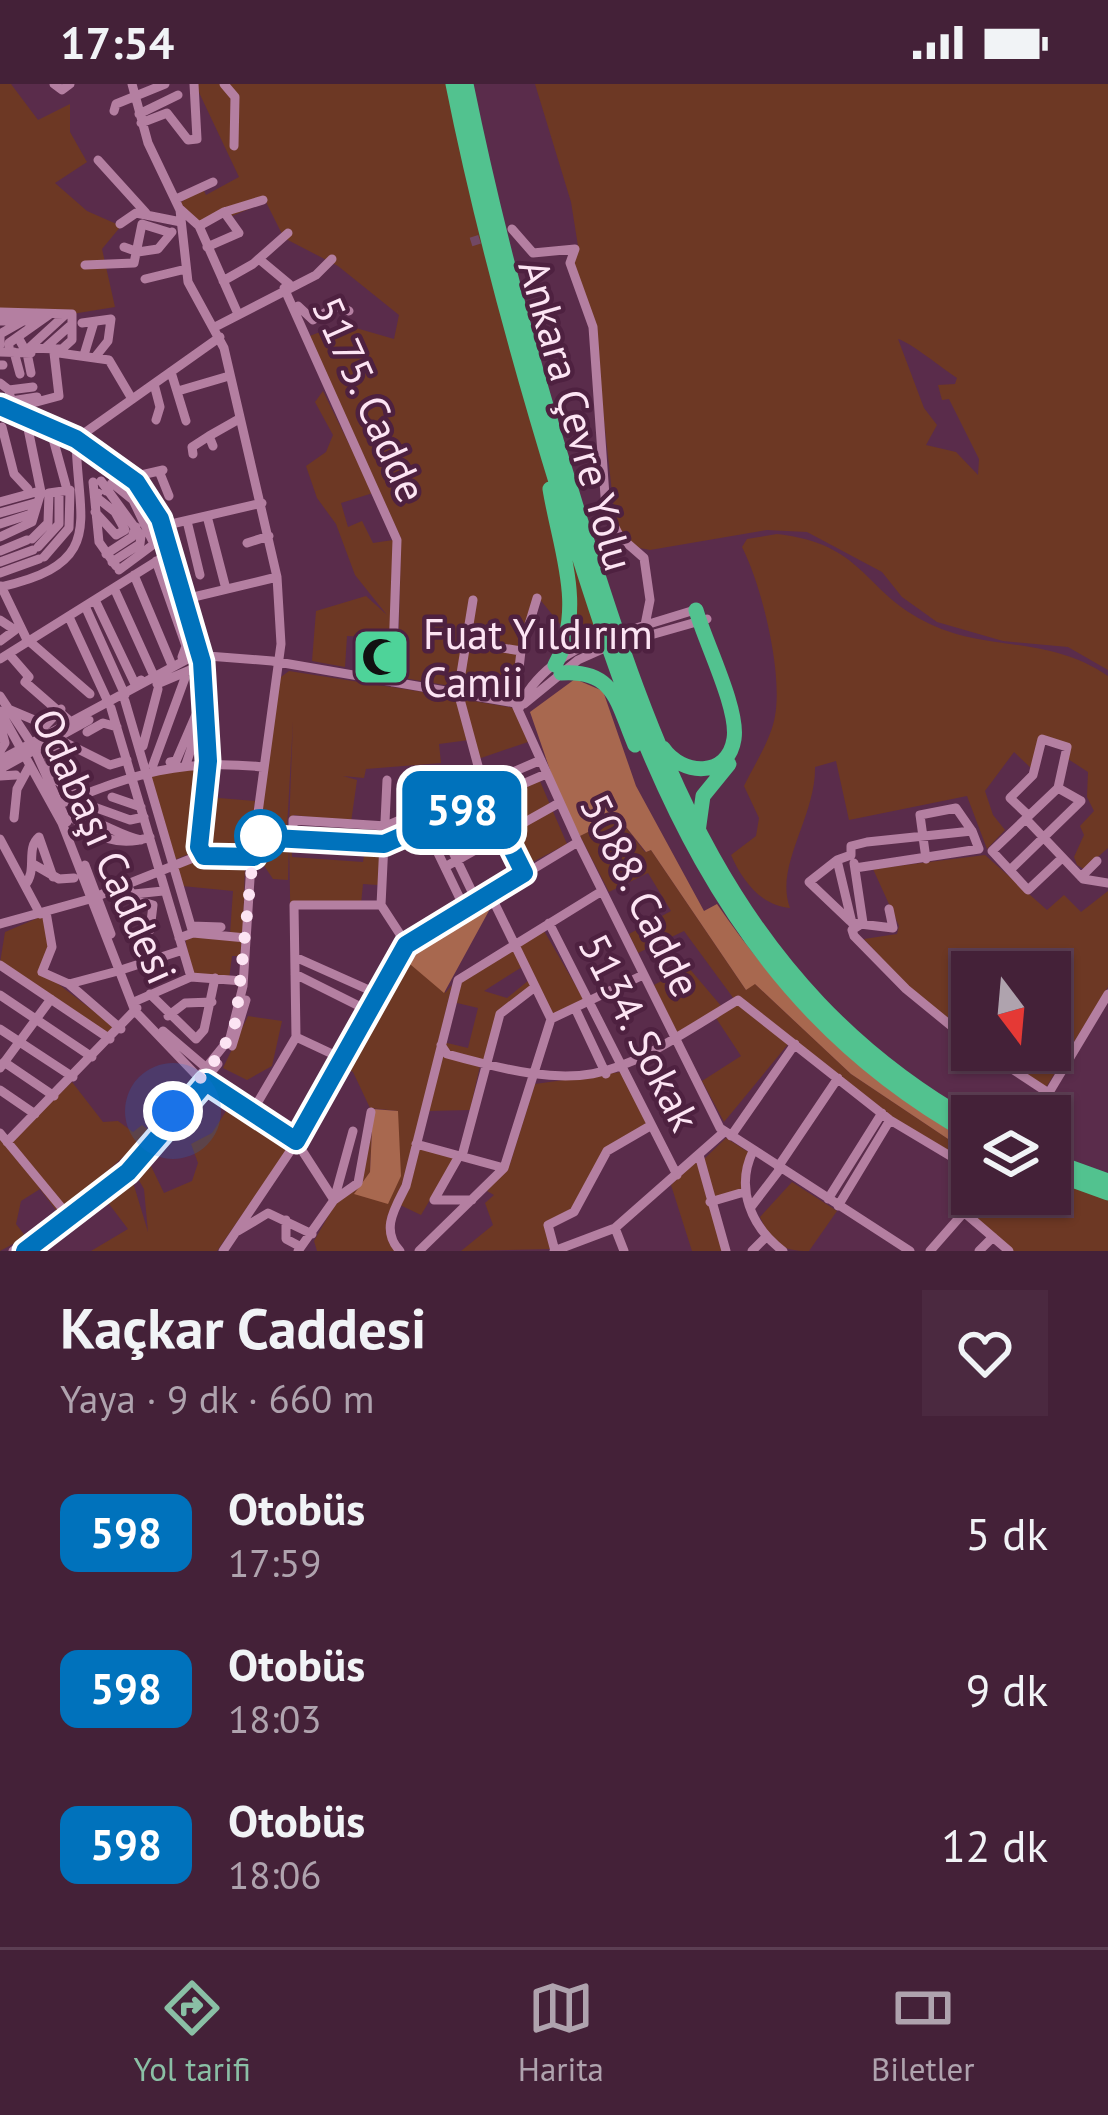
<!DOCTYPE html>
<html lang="tr">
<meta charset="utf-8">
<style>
:root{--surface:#442138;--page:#4b2940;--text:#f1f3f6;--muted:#afa3ae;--line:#5c3e53;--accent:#8abfa5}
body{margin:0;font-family:"PT Sans",sans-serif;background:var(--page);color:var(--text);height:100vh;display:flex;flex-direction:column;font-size:45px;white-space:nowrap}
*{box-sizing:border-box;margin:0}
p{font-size:39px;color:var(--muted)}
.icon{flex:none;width:66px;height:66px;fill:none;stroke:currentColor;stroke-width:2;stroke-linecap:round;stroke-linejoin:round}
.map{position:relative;height:1167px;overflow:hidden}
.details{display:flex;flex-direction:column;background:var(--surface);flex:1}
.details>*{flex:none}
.badge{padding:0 24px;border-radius:18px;font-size:42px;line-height:78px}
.needle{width:78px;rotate:164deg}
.fabs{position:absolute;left:951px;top:867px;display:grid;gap:24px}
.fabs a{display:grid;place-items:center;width:120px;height:120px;border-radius:0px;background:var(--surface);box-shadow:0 3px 9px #0004,0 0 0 3px var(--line);font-size:60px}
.you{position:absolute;width:60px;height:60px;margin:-30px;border:9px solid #fff;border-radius:50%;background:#1a73e8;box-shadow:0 0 0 18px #1a73e833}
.map>.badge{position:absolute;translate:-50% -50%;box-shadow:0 0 0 6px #fff}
.round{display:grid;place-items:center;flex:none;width:126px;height:126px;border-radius:0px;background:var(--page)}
.summary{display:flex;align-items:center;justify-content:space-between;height:204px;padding:0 60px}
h1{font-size:57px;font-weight:700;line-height:90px}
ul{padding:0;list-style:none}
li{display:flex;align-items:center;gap:36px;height:156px;padding:0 60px}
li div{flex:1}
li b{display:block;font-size:45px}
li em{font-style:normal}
li .badge{min-width:132px;font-weight:700;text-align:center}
.status{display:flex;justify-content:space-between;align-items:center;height:84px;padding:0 60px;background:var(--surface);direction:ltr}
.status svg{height:33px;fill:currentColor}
.tab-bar{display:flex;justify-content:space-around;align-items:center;height:168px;border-top:3px solid var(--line);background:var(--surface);font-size:33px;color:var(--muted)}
.tab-bar a{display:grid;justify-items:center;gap:6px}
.tab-bar .selected{color:var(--accent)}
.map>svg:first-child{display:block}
.green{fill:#6d3824;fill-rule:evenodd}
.forest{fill:#a8684f}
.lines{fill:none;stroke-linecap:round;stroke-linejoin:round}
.minor-tunnel{stroke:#724864;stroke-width:9;stroke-dasharray:9 4.5;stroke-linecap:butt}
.minor{stroke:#b47fa1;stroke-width:9}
.highway{stroke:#52c28f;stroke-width:15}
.line-casing{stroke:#fff;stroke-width:27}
.line{stroke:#0072bc;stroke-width:18}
.walk{stroke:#fce4f3;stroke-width:12;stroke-dasharray:0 21.6}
.stop-dot{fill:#fff;stroke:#0072bc;stroke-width:6}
.labels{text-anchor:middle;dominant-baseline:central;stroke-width:9;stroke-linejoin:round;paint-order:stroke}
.street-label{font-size:42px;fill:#fce4f3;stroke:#4e2140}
.poi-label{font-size:42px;fill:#fce4f3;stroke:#4e2140;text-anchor:start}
</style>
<div class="status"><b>17:54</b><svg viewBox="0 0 49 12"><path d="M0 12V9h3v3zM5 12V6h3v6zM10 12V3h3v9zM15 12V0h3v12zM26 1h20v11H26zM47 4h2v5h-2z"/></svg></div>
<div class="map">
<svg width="1108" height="1167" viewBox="0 0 1108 1167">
<rect width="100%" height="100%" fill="#5a2c4b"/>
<path class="green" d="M 0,0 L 11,0 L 38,36 L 70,20 L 70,48 L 87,78 L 55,99 L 87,127 L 121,142 L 102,165 L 115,223 L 72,230 L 0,225 Z
M 195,0 L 448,0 L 601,553 L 572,555 L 538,513 L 514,613 L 398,593 L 401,454 L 307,253 L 328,245 L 333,254 L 356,244 L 394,255 L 399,231 L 338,182 L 284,154 L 266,118 L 232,132 L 226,126 L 200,138 L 180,119 L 202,103 L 206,111 L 239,93 Z
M 535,0 L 1108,0 L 1108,586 L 1068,563 L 1003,557 L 937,538 L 902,513 L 882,488 L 807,448 L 767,446 L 650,466 L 635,463 L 616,444 L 593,237 L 573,183 L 578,162 L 571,118 ZM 898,255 C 910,258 943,285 957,294 L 955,300 L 938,301 L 942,316 L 949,315 L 979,375 L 978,391 L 956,368 L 926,361 L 937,341 L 924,324 Z
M 323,307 L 373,409 L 341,419 L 348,443 L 362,437 L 373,459 L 393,456 L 390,554 L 347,552 L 345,583 L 312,577 L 316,527 L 366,512 L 387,531 L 355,491 L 336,440 L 317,414 L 306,382 L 326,368 L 333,351 L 315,318 Z
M 777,450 C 864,460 862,505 924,537 C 984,569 1046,550 1108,592 L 1108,764 L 1084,785 L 1077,781 L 1074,773 L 1084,751 L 1080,742 L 1094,727 L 1087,713 L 1088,688 L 1068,675 L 1070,662 L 1047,652 L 1032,685 L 1014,668 L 985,707 L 993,731 L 1005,746 L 987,765 L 967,712 L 849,736 L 836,677 L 815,683 C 816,733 774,782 790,824 C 761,822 742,796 731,771 L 756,752 L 759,734 L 744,702 C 754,681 771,656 775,632 C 783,589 762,502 742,463 L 747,455 Z
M 289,587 L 455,613 L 469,656 L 439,660 L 441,679 L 366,685 L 364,694 L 343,692 L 357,696 L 351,738 L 294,731 L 289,743 L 293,637 L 287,744 L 259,745 L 277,596 Z
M 461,615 L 514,624 L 528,658 L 478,675 Z
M 203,681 L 196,760 L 189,770 L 174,776 L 150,690 Z
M 539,695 L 567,760 L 525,782 L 493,718 Z
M 207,713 L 255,717 L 247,769 L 204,768 Z
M 617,732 L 645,768 L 651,766 L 746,906 L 754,899 L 851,990 L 972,1071 L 972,1083 L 893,1035 L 734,915 L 684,847 L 638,869 L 629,850 L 671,827 L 648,789 L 609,808 L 580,752 Z
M 284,752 L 291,753 L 292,773 L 363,778 L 366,759 L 380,761 L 378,801 L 363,800 L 361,820 L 293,821 L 292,913 L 289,758 L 288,796 L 273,795 L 261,777 L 260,760 L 264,773 Z
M 985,771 L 1047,826 L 1064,811 L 1081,828 L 1108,807 L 1108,903 L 1045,1005 L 985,966 L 1050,966 L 1050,888 L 972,888 L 972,957 L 908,903 L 864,855 L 897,850 L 899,842 L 873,785 Z
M 211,775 L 245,780 L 243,847 L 238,851 L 230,850 L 233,807 L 182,802 L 176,782 Z
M 45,831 L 51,858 L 40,886 L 117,945 L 110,953 L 0,879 L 5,848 Z
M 543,845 L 584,916 L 554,931 L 517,860 Z
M 436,847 L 445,909 L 452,901 L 404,1100 L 387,1133 L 395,1167 L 317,1167 L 314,1157 L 338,1115 L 360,1099 L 372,1042 L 370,1088 L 355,1109 L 397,1090 L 398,1027 L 370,1024 L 353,988 L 343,982 L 402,873 Z
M 185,853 L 242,855 L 240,872 L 232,872 L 229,895 L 192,892 Z
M 513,865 L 522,883 L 484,907 L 507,914 L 529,896 L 533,902 L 499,926 L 487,978 L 447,968 L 443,958 L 468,964 L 478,924 L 453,918 L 462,895 Z
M 688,883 L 722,923 L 678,952 L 654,901 Z
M 737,918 L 789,959 L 724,1038 L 702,997 L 741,972 L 716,934 Z
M 248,932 L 282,937 L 272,982 L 247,996 L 223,984 Z
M 441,970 L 480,982 L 470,1026 L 426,1027 Z
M 621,988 L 648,1040 L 608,1064 L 575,1126 L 547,1139 L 551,1165 L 461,1167 L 493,1141 L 485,1119 L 494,1111 L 487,1107 L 510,1080 L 535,1000 Z
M 72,998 L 103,1038 L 118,1037 L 133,1048 L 142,1041 L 151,1048 L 59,1130 L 40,1105 L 21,1117 L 16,1140 L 26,1153 L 0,1167 L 0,1053 L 7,1060 Z
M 230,1021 L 291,1060 L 217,1167 L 91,1167 L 128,1145 L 106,1116 L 132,1095 L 148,1148 L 144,1105 L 134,1088 L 142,1080 L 151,1082 L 164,1109 L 192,1097 L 198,1079 L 191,1060 L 212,1049 Z
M 726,1054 L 750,1069 L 741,1107 L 711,1115 L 703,1076 Z
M 416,1064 L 456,1072 L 421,1131 L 398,1120 Z
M 698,1076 L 724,1167 L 692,1167 L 671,1101 Z
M 1050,1094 L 1108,1115 L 1108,1167 L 1013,1167 L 975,1136 L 984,1120 L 988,1128 L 996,1118 L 987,1117 L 989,1110 L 1050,1110 Z
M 792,1098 L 837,1127 L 809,1167 C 780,1167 772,1159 760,1133 Z"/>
<path class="forest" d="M 575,595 L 603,607 L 636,702 L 704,827 L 717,820 C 786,921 868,998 972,1060 L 972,1071 L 851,990 L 755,900 L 746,906 L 651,766 L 646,768 L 618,733 L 580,752 L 558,709 L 530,628 Z
M 487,817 L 491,823 L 444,909 L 404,875 L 436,847 Z
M 373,1025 L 398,1027 L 401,1092 L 388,1120 L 354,1110 L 370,1088 Z"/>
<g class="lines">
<path class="minor-tunnel" d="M 471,158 L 490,152"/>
<path class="minor" d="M 54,0 L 62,6 L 70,0
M 224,0 L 235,13 L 234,62
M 114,27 L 116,20 L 165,0
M 139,30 L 178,11
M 141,39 L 167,29 L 188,56 L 197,55 L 194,0
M 98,76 L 146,129
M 176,115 L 213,98
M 179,124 L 199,142 L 238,230
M 224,128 L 263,116
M 120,140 L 136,129 L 181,138
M 199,142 L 224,128 L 239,149 L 207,163
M 512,145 L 533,169 L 575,165 L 570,179 L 593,243 L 606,426 L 620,453 L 644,474 L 650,516 L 645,541
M 124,163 L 138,168 L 158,165 L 172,148
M 259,175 L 289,200
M 85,181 L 134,179 L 142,140 L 171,149
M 145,195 L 186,185
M 223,197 L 253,180 L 288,149
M 284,204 L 397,456 L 392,598
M 298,222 L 313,236 L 336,222 L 349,227
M 0,228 L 36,229
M 0,237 L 28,237
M 82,239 L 111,235 L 108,257 L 96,272
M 215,243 L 316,191 L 332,175
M 0,261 L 0,250 L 37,229 L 72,230 L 72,256 L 62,265 L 24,264 L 19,255
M 30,263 L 66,230
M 45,264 L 72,240
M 0,268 L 31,269
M 9,268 L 9,259 L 50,230
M 14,268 L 20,290
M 27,269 L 31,289
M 59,269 L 109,276 L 132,315
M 84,271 L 94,238
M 0,281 L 3,281
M 171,288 L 186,337
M 0,299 L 9,306 L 33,303
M 154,300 L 160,323 L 156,336
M 9,306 L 11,317 L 37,313
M 178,307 L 229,292
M 0,322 L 76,355 L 135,399 L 160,435 L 202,577 L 208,677 L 199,763 L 204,772
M 14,324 L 59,312 L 54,269
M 49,340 L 66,402
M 2,343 L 14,390 L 28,405
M 76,355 L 220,253
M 213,362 L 209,352 L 239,335
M 193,370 L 192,363 L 209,352
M 159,387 L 169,412
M 128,394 L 163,386
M 101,397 L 141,452 L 140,460 L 112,478
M 93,398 L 99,458 L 116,482
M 106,407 L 112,399 L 133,416 L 154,460 L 119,486
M 0,418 L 36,408
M 95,428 L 116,451 L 125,446 L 115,428 L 96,413 L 98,409
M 0,429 L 35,419 L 31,430 L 0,440
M 207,432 L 226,505
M 187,437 L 200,491
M 167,441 L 262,419
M 0,453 L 32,438 L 41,408 L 25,330
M 32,455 L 48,439 L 49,409 L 70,406 L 69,444 L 44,473
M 247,459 L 269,452
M 38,463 L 59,440 L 59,408
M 0,467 L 27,456
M 106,470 L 132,453 L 136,443
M 156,477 L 186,562 L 182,573
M 0,478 L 33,466
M 0,489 L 39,475
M 134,491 L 171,579
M 1,502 L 28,558
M 0,503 C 108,479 77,436 76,355
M 114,504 L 153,590
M 95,516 L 135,600 L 141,596
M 181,516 L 277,493
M 473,516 L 458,608 L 487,715 L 524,789
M 85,522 L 125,611
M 69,533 L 109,620
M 0,536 L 15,546 L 0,557
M 623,548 L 698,525
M 29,557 L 90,610
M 465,558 L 521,567
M 626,558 L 707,535
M 9,570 L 29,593 L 25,598 L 72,639
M 0,575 L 160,475
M 157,600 L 202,581
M 0,612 L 33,662 L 67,738
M 125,617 L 193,849
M 515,619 L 521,567 L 537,514
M 524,620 L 578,576 L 605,564
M 520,623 C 532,592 569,565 601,555
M 111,624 L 191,893
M 8,625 L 46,641 L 61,625
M 0,627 L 62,739 L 135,927 L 199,994 L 294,1054 L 334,1116 L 358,1099 L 371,1028
M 0,640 L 5,659 L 0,667
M 87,648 L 103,639 L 117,643
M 143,662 L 158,605
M 0,676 L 195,571 L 272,577 L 515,619 L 578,758 L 720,1044 L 910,1167
M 170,678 L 176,677 L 204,612
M 186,680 L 203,630
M 153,681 L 185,594
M 0,685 L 89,636
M 0,692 L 16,691
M 387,696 L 381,821 L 407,861
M 1058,704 L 992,767 L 1028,806 L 1062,774
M 75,710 L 55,695 L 47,667 L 64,658 L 110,681 L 127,676
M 112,713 L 141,723
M 60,720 C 135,690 180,674 263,683
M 94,723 L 130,736 L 144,733
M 1029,732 L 1010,714 L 1033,691 L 1042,655 L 1067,663 L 1058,704
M 14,734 L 17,705 L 30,681
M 1026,735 L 1083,795 L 1108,799
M 438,737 L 477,818
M 425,742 L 465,825
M 293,751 L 293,736 L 386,742 L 541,676
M 255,753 L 384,760 L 546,690
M 0,755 L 40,830
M 141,756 C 118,752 92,731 73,734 C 96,753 119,764 150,753
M 926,775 L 920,731 L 956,724 L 972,747
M 837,776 L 851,771 L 851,762 L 867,758 L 972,747 L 979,765 L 855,784
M 854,779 L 863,839 L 852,846 L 854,852 L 906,905 L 972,959
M 33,780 L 59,795 L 74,794
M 85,781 L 111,850
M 445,783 L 559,719
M 1010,786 L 1081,717 L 1058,704
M 1081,793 L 1097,777
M 125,799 L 136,816 L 153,821 L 150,846 L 133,852
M 25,801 C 38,786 25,765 39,753 L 53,793
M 134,810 L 163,807
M 46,828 L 52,863 L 42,888 L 69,900 L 121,945
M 850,837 L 809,798 L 837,776 L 852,839 L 893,844 L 889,825
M 549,839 L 677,1091
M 0,840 L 90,815 L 198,772 L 254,773
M 191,842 L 221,843
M 179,854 L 193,849 L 246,854
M 295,873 L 378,910
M 0,881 L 110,955
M 124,885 L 183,866
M 295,890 L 369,927
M 69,900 L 118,887
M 150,910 L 196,955 L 204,946 L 215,894
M 0,911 L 92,973
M 136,917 L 191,893 L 243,897
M 575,924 L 606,990
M 168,932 L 185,919 L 212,918
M 551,935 L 643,891
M 0,945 L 73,993
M 163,947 L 210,987
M 296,953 L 343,975
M 441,961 L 447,970 C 598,1012 610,994 738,916 L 890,1036 L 972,1085
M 232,962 L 246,916
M 983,966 L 1047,1008
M 4,978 L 54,1012
M 0,984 L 51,915
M 0,1006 L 35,1030
M 252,1028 L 296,953 L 294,821 L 381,821
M 1035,1032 L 1108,910
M 0,1049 L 66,1129
M 731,1052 L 795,960
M 7,1058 L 137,924
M 416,1060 L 504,1084
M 753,1067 C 735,1104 751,1143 783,1167
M 699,1071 L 726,1167
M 462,1072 L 500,930 L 535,903
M 137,1078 L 218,980
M 778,1083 L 838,994
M 828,1115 L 882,1029
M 434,1116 L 459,1072
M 434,1116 L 472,1116
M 710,1118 L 744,1108
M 838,1122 L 890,1036
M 751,1123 L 780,1085
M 966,1130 L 1009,1167
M 286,1136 L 286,1155 L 301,1163
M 615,1144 L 624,1167
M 238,1147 L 268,1129 L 312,1150
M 13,1167 L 134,1073 L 230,954 L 243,902 L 251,780 L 281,560 L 277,493 L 224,264 L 188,198 L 180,126 L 148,59 L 132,0
M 25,1167 L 125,1090
M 223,1167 L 299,1054 L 407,861 L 578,758
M 298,1167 L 334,1116 L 353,1047
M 400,1167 C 380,1146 395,1124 406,1102 L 458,896 L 602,807
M 419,1167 L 504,1084 L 551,935 L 490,810
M 554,1167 L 615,1144 L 724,1048
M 555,1167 L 548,1141 L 574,1128 L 607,1067 L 650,1042
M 752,1167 L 765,1154
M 930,1167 L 980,1110
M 979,1167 L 993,1153"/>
<path class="highway" d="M 453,0 C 481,140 519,278 561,414 C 640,673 721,911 972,1051
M 466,0 C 495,142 533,283 576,422 C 654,672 730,901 972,1038
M 550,405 C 560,466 586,524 555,581
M 561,589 C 615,585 617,619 635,661
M 663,664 C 682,692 728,694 734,655 C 739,625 705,558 696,526
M 698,748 L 703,712 L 729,680
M 1050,1076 L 1108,1097
M 1050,1088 L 1108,1109"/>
</g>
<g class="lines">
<g class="line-casing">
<path id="line" d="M 0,322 L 76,355 L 136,398 L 160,435 L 202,578 L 208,677 L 199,763 L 204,772 L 254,773 L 255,753 L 384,760 L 487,715 L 524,789 L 406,861 L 296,1057 L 206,998 L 128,1088 L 25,1167"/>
</g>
<use href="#line" class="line"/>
<path class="walk" d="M 173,1027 L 221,969 L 236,937 L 255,753 L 261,752"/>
</g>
<defs>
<g id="mosque-square" transform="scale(3)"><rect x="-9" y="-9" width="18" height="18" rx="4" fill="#4ed399" stroke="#4e2140"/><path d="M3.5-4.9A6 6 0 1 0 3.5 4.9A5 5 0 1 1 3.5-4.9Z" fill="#111"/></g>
</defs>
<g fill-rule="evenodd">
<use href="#mosque-square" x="381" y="573"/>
</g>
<circle class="stop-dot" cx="261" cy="752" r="24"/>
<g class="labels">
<g class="street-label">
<text transform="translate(370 315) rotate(66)">5175. Cadde</text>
<text transform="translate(577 331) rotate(74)">Ankara Çevre Yolu</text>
<text transform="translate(105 762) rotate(66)">Odabaşı Caddesi</text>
<text transform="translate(641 811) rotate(64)">5088. Cadde</text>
<text transform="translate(640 948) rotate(63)">5134. Sokak</text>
</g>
<g class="poi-label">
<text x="423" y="549">Fuat Yıldırım<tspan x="423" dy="48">Camii</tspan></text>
</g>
</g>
</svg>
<div class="fabs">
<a><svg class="needle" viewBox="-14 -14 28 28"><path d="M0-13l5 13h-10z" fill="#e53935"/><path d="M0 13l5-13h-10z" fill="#afa3ae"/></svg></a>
<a><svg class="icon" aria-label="layers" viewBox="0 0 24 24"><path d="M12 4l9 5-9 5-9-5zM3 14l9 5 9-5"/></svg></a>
</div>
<div class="you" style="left:173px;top:1027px"></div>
<b class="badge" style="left:462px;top:726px;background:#0072bc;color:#fff">598</b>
</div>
<section class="details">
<div class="summary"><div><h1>Kaçkar Caddesi</h1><p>Yaya · 9 dk · 660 m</p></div><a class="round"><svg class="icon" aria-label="heart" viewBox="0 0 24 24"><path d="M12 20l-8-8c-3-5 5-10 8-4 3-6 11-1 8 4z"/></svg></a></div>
<ul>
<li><span class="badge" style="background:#0072bc;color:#fff">598</span><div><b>Otobüs</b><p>17:59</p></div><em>5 dk</em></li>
<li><span class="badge" style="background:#0072bc;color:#fff">598</span><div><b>Otobüs</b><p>18:03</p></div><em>9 dk</em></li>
<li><span class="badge" style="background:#0072bc;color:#fff">598</span><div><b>Otobüs</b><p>18:06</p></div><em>12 dk</em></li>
</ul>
</section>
<nav class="tab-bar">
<a class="selected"><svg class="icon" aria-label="directions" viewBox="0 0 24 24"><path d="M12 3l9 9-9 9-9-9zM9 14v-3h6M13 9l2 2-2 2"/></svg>Yol tarifi</a>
<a><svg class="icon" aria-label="map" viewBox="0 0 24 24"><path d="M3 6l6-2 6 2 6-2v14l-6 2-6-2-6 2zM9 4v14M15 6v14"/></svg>Harita</a>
<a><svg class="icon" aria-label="tickets" viewBox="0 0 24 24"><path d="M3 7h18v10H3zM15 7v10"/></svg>Biletler</a>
</nav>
